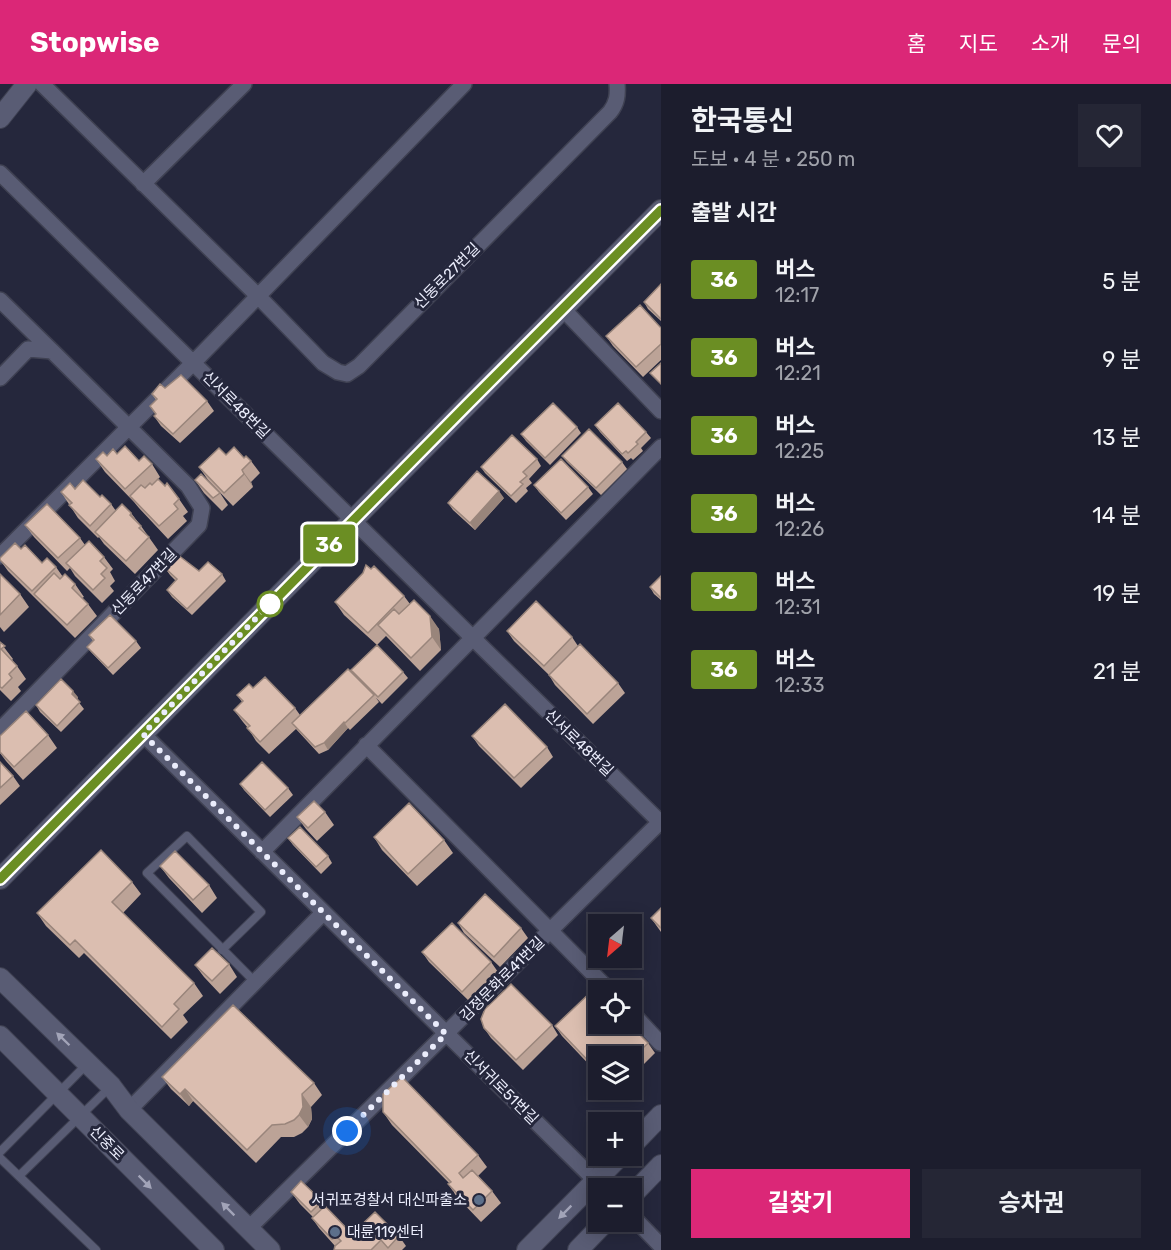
<!DOCTYPE html>
<html lang="ko">
<meta charset="utf-8">
<style>
:root{--surface:#1c1d2d;--page:#252635;--text:#f1f3f6;--muted:#a0a2aa;--line:#3a3b49;--accent:#db2777}
body{margin:0;font-family:Rubik,"Noto Sans KR",sans-serif;background:var(--page);color:var(--text);height:100vh;display:flex;flex-direction:column;font-size:22px;white-space:nowrap}
*{box-sizing:border-box;margin:0}
p{font-size:20px;color:var(--muted)}
.icon{flex:none;width:33px;height:33px;fill:none;stroke:currentColor;stroke-width:2;stroke-linecap:round;stroke-linejoin:round}
.map{position:relative;flex:1;overflow:hidden}
.drawer{display:flex;flex-direction:column;background:var(--surface);width:510px}
.drawer>*{flex:none}
.badge{padding:0 12px;border-radius:4px;font-size:21px;line-height:39px}
.needle{width:39px;rotate:208deg}
.controls{position:absolute;left:588px;top:830px;display:grid;gap:12px}
.controls a{display:grid;place-items:center;width:54px;height:54px;border-radius:0px;background:var(--surface);box-shadow:0 3px 15px #0003,0 0 0 2px var(--line);font-size:30px}
.you{position:absolute;width:30px;height:30px;margin:-15px;border:4px solid #fff;border-radius:50%;background:#1a73e8;box-shadow:0 0 0 9px #1a73e833}
.map>.badge{position:absolute;translate:-50% -50%;box-shadow:0 0 0 3px #fff}
h2{padding:0 30px;font-size:22px;line-height:54px}
.round{display:grid;place-items:center;flex:none;width:63px;height:63px;border-radius:0px;background:var(--page)}
.summary{display:flex;align-items:center;justify-content:space-between;height:102px;padding:0 30px}
h1{font-size:28px;font-weight:700;line-height:45px}
.button{display:flex;gap:12px;margin-top:auto;padding:12px 30px}
.button a{flex:1;height:69px;border-radius:0px;background:var(--accent);color:#fff;font-size:24px;font-weight:700;line-height:69px;text-align:center}
.button a+a{background:var(--page);color:var(--text)}
ul{padding:0;list-style:none}
li{display:flex;align-items:center;gap:18px;height:78px;padding:0 30px}
li div{flex:1}
li b{display:block;font-size:22px}
li em{font-style:normal}
li .badge{min-width:66px;font-weight:700;text-align:center}
header{display:flex;align-items:center;gap:36px;box-sizing:border-box;height:84px;padding:0 30px;background:var(--accent);color:#fff}
header strong{font-size:28px}
nav{display:flex;gap:33px;margin-inline-start:auto;font-size:21px}
main{display:flex;flex:1;min-height:0}
.map>svg:first-child{display:block}
.lines{fill:none;stroke-linecap:round;stroke-linejoin:round}
.service-casing{stroke:#3f4152;stroke-width:10}
.minor-casing{stroke:#3f4152;stroke-width:18}
.tertiary-casing{stroke:#3f4152;stroke-width:22}
.service{stroke:#595c74;stroke-width:8}
.minor{stroke:#595c74;stroke-width:15}
.tertiary{stroke:#595c74;stroke-width:20}
.wall{fill:#bca397}
.shaded-wall{fill:#99857b}
.building{fill:#dbbeb0;stroke:#99857b;stroke-width:1.5}
.oneway{fill:#a2a4b8}
.line-casing{stroke:#fff;stroke-width:14}
.line{stroke:#6b8e23;stroke-width:9}
.walk{stroke:#ebedfc;stroke-width:6;stroke-dasharray:0 10.8}
.stop-dot{fill:#fff;stroke:#6b8e23;stroke-width:3}
.service-dot{fill:#5c6f8a;stroke:#25273c;stroke-width:2}
.labels{text-anchor:middle;dominant-baseline:central;stroke-width:6;stroke-linejoin:round;paint-order:stroke}
.street-label{font-size:15px;fill:#ebedfc;stroke:#25273c}
.poi-label{font-size:15px;fill:#ebedfc;stroke:#25273c;text-anchor:end}
</style>
<header>
<strong>Stopwise</strong>
<nav><a>홈</a><a>지도</a><a>소개</a><a>문의</a></nav>
</header>
<main>
<div class="map">
<svg width="661" height="1166" viewBox="0 0 661 1166">
<rect width="100%" height="100%" fill="#25273c"/>
<g class="lines">
<g class="service-casing">
<path id="service" d="M 222,866 L 261,828 L 187,752 L 147,789 L 255,898
M 0,1068 L 87,980
M 0,1074 L 96,1166
M 19,1092 L 110,1003"/>
</g>
<g class="minor-casing">
<path id="minor" d="M 42,0 L 257,211 L 323,279 L 338,288 L 347,290 L 359,282 L 610,28 C 617,19 618,11 617,0
M 0,89 L 661,739
M 143,100 L 244,0
M 0,216 L 52,267
M 562,224 L 661,327
M 0,294 L 28,265 L 52,267 L 188,402 L 202,424 L 199,441 L 0,646
M 0,472 L 193,279 L 464,0
M 143,650 L 603,1104
M 366,661 L 609,906
M 262,768 L 661,363
M 632,929 L 660,959
M 129,1026 L 323,829
M 632,1132 L 661,1162
M 248,1145 L 661,737"/>
</g>
<g class="tertiary-casing">
<path id="tertiary" d="M 0,34 L 27,0
M 0,795 L 353,436 L 661,126
M 0,894 L 111,1002 L 129,1026 L 270,1166
M 0,952 L 214,1166
M 632,1061 L 661,1031
M 632,1111 L 661,1081
M 527,1166 L 621,1071
M 578,1166 L 606,1137"/>
</g>
<use href="#service" class="service"/>
<use href="#minor" class="minor"/>
<use href="#tertiary" class="tertiary"/>
</g>
<path class="wall" d="M 661,200 L 661,237 L 648,225 L 644,218 Z
M 661,244 L 661,276 L 643,293 L 613,262 L 606,252 Z
M 165,304 L 207,317 L 214,327 L 180,359 L 161,342 L 154,332 L 156,331 L 150,322 L 156,316 L 152,310 Z
M 595,341 L 646,348 L 651,354 L 641,364 L 643,367 L 633,376 L 631,374 L 627,377 L 600,348 Z
M 577,343 L 581,349 L 550,381 L 526,357 L 521,350 Z
M 117,370 L 152,380 L 160,393 L 152,401 L 179,415 L 188,428 L 183,432 L 187,437 L 168,455 L 139,424 L 134,418 L 105,388 L 96,375 L 107,372 Z
M 226,371 L 251,377 L 260,389 L 251,398 L 253,403 L 233,422 L 208,396 L 199,383 Z
M 562,372 L 622,378 L 627,385 L 601,411 L 567,378 Z
M 537,375 L 541,382 L 529,395 L 532,399 L 526,404 L 528,407 L 516,419 L 485,389 L 481,383 Z
M 195,396 L 220,409 L 228,421 L 222,427 L 204,409 Z
M 534,401 L 588,403 L 593,410 L 566,436 L 539,408 Z
M 75,405 L 100,413 L 111,420 L 116,427 L 131,429 L 141,442 L 158,466 L 135,490 L 104,460 L 99,453 L 98,454 L 78,434 L 61,408 Z
M 504,414 L 475,446 L 453,426 L 448,419 Z
M 25,441 L 80,454 L 85,461 L 104,473 L 113,485 L 110,488 L 115,497 L 110,502 L 114,507 L 102,519 L 75,492 L 70,484 L 67,487 L 34,453 Z
M 21,465 L 42,479 L 56,483 L 63,493 L 75,500 L 84,513 L 82,514 L 88,520 L 97,532 L 75,554 L 8,487 L 0,476 Z
M 165,484 L 222,490 L 226,497 L 192,531 L 172,513 L 167,506 L 176,497 L 170,491 Z
M 371,485 L 404,512 L 410,520 L 439,545 L 441,566 L 420,587 L 386,552 L 377,561 L 403,588 L 408,594 L 382,620 L 356,593 L 351,586 L 377,561 L 344,531 L 335,518 Z
M 0,490 L 20,510 L 29,523 L 4,548 L 0,543 Z
M 661,492 L 661,516 L 654,510 L 650,503 Z
M 507,547 L 572,553 L 578,562 L 618,599 L 625,609 L 593,640 L 555,601 L 549,591 L 514,557 Z
M 89,551 L 136,557 L 141,564 L 113,591 L 92,569 L 87,563 L 93,557 Z
M 0,558 L 13,575 L 12,576 L 17,582 L 26,595 L 18,603 L 21,607 L 11,617 L 0,606 Z
M 253,604 L 295,624 L 300,631 L 374,611 L 379,618 L 350,646 L 348,644 L 328,666 L 319,670 L 296,645 L 269,670 L 256,657 L 248,644 L 243,638 L 234,626 L 242,618 L 237,611 Z
M 78,613 L 77,616 L 84,625 L 61,648 L 40,628 L 36,621 Z
M 48,651 L 57,664 L 23,696 L 6,677 L 0,669 L 0,652 Z
M 472,652 L 547,663 L 553,673 L 521,704 L 479,662 Z
M 0,678 L 13,692 L 20,702 L 0,721 Z
M 240,700 L 288,704 L 293,711 L 270,733 L 244,706 Z
M 325,728 L 334,741 L 317,757 L 306,745 L 297,733 Z
M 374,753 L 444,756 L 453,769 L 417,802 L 382,766 Z
M 288,754 L 328,772 L 332,779 L 321,790 L 293,761 Z
M 160,782 L 209,801 L 217,814 L 202,829 L 169,794 Z
M 132,798 L 141,810 L 123,829 L 194,899 L 203,912 L 183,931 L 188,938 L 171,955 L 84,869 L 79,874 L 46,842 L 37,829 Z
M 661,824 L 661,848 L 651,834 Z
M 458,839 L 521,844 L 528,854 L 500,883 L 464,849 Z
M 422,868 L 491,878 L 498,888 L 469,917 L 429,878 Z
M 229,880 L 237,893 L 220,910 L 204,893 L 195,881 Z
M 552,941 L 558,951 L 523,986 L 491,954 L 484,944 Z
M 555,942 L 648,959 L 655,969 L 632,992 L 632,972 L 598,972 L 598,990 L 562,952 Z
M 162,993 L 314,999 L 322,1011 L 311,1023 L 312,1035 L 308,1043 L 302,1049 L 294,1053 L 281,1053 L 256,1079 L 193,1017 L 189,1022 L 171,1005 Z
M 383,1028 L 478,1071 L 487,1083 L 478,1092 L 492,1107 L 501,1119 L 481,1138 L 457,1113 L 448,1100 L 449,1099 L 392,1041 Z
M 291,1108 L 322,1117 L 325,1123 L 352,1150 L 399,1152 L 406,1162 L 402,1166 L 334,1166 L 335,1162 L 319,1144 L 312,1134 L 313,1133 L 300,1120 Z"/>
<path class="shaded-wall" d="M 242,386 L 251,398 L 253,403 L 244,390 Z
M 499,407 L 504,414 L 475,446 L 470,439 Z
M 131,429 L 140,442 L 130,431 Z
M 430,532 L 439,545 L 441,566 L 432,553 Z
M 73,607 L 78,613 L 76,617 L 72,610 Z
M 344,638 L 348,644 L 328,666 L 324,659 Z
M 185,1005 L 193,1017 L 189,1022 L 180,1010 Z
M 302,1010 L 311,1023 L 312,1035 L 308,1043 L 299,1031 Z"/>
<path class="building" d="M 661,200 L 661,235 L 644,218 Z
M 640,221 L 661,244 L 661,260 L 636,283 L 606,252 Z
M 661,279 L 661,300 L 650,289 Z
M 181,291 L 207,317 L 173,350 L 154,332 L 156,330 L 150,322 L 157,315 L 152,310 L 160,300 L 165,304 Z
M 553,319 L 577,343 L 545,374 L 521,350 Z
M 618,319 L 646,348 L 636,358 L 638,360 L 628,369 L 626,367 L 622,370 L 595,341 Z
M 589,345 L 622,378 L 596,404 L 562,372 Z
M 512,351 L 537,375 L 523,388 L 527,392 L 520,398 L 523,400 L 511,412 L 481,383 Z
M 125,362 L 139,377 L 144,372 L 152,380 L 125,405 L 96,375 L 103,368 L 107,372 L 113,365 L 117,370 Z
M 234,363 L 244,374 L 246,372 L 251,377 L 242,386 L 244,390 L 224,409 L 199,383 L 219,364 L 226,371 Z
M 561,375 L 588,403 L 561,429 L 534,401 Z
M 477,387 L 499,407 L 470,439 L 448,419 Z
M 201,390 L 220,409 L 213,414 L 195,396 Z
M 158,395 L 165,402 L 167,399 L 179,415 L 174,420 L 178,425 L 159,442 L 130,412 L 141,401 L 145,404 L 150,399 L 152,401 Z
M 83,396 L 100,413 L 102,411 L 111,420 L 90,442 L 69,421 L 72,419 L 61,408 L 70,399 L 75,405 Z
M 47,420 L 80,454 L 58,474 L 25,441 Z
M 122,420 L 131,429 L 130,431 L 141,442 L 139,444 L 149,453 L 126,477 L 95,448 Z
M 89,457 L 104,473 L 100,477 L 107,484 L 101,490 L 105,494 L 93,506 L 66,479 Z
M 15,459 L 21,465 L 25,461 L 42,479 L 47,474 L 56,483 L 32,507 L 0,476 L 0,474 Z
M 178,471 L 199,487 L 208,478 L 222,490 L 187,525 L 167,506 L 177,495 L 165,484 Z
M 366,481 L 371,485 L 374,482 L 404,512 L 368,549 L 335,518 L 363,489 Z
M 54,489 L 60,495 L 65,490 L 75,500 L 72,504 L 88,520 L 67,541 L 34,510 Z
M 0,490 L 20,510 L 0,531 Z
M 661,492 L 661,514 L 650,503 Z
M 414,516 L 430,532 L 432,553 L 411,574 L 378,541 L 394,525 L 399,530 Z
M 536,517 L 572,553 L 544,582 L 507,547 Z
M 110,531 L 136,557 L 108,584 L 87,563 L 94,556 L 89,551 Z
M 0,558 L 5,562 L 1,565 L 17,582 L 9,590 L 12,594 L 2,604 L 0,603 Z
M 580,560 L 618,599 L 587,630 L 549,591 Z
M 377,561 L 403,588 L 378,613 L 351,586 Z
M 348,585 L 374,611 L 345,639 L 344,638 L 324,659 L 315,663 L 292,639 Z
M 265,593 L 295,624 L 260,658 L 247,644 L 250,642 L 234,626 L 243,617 L 237,611 L 249,600 L 253,604 Z
M 61,595 L 73,607 L 72,610 L 80,618 L 57,642 L 36,621 Z
M 505,620 L 547,663 L 514,694 L 472,652 Z
M 26,627 L 48,651 L 14,683 L 0,668 L 0,652 Z
M 0,678 L 13,692 L 0,704 Z
M 262,678 L 288,704 L 265,726 L 240,700 Z
M 314,717 L 325,728 L 308,744 L 297,733 Z
M 409,719 L 444,756 L 408,790 L 374,753 Z
M 300,743 L 328,772 L 316,783 L 288,754 Z
M 101,766 L 132,798 L 112,818 L 194,899 L 174,920 L 179,925 L 162,943 L 75,856 L 70,861 L 37,829 Z
M 175,767 L 209,801 L 193,816 L 160,782 Z
M 485,810 L 521,844 L 494,873 L 458,839 Z
M 661,824 L 661,844 L 651,834 Z
M 452,839 L 491,878 L 462,908 L 422,868 Z
M 212,864 L 229,880 L 212,897 L 195,881 Z
M 511,900 L 552,941 L 516,976 L 484,944 L 481,935 L 485,925 Z
M 595,904 L 598,908 L 598,939 L 628,939 L 648,959 L 632,975 L 632,972 L 598,972 L 598,987 L 555,942 Z
M 233,921 L 314,999 L 302,1010 L 303,1023 L 299,1031 L 294,1036 L 285,1040 L 272,1041 L 247,1066 L 185,1005 L 180,1010 L 162,993 Z
M 402,993 L 478,1071 L 459,1089 L 463,1094 L 472,1086 L 492,1107 L 473,1126 L 448,1100 L 451,1098 L 383,1028 L 383,1010 Z
M 301,1097 L 322,1117 L 311,1128 L 291,1108 Z
M 325,1122 L 352,1150 L 375,1128 L 399,1152 L 388,1164 L 381,1156 L 371,1166 L 334,1166 L 335,1162 L 341,1157 L 337,1153 L 332,1155 L 312,1134 Z"/>
<defs><path id="oneway-solid" d="M-6-.8H1V-3.2L6.5 0L1 3.2V.8H-6Z" transform="scale(1.5)"/></defs>
<g class="oneway">
<use href="#oneway-solid" transform="translate(63 955) rotate(-136)"/>
<use href="#oneway-solid" transform="translate(145 1098) rotate(45)"/>
<use href="#oneway-solid" transform="translate(228 1125) rotate(-135)"/>
<use href="#oneway-solid" transform="translate(565 1128) rotate(135)"/>
</g>
<g class="lines">
<g class="line-casing">
<path id="line" d="M 0,795 L 466,322 L 661,126"/>
</g>
<use href="#line" class="line"/>
<path class="walk" d="M 270,520 L 143,650 L 446,950 L 347,1047"/>
</g>
<circle class="stop-dot" cx="270" cy="520" r="12"/>
<g class="service-dot">
<circle cx="479" cy="1116" r="6"/>
<circle cx="335" cy="1148" r="6"/>
</g>
<g class="labels">
<g class="street-label">
<text transform="translate(447 192) rotate(-45)">신동로27번길</text>
<text transform="translate(236 321) rotate(45)">신서로48번길</text>
<text transform="translate(144 498) rotate(-46)">신동로47번길</text>
<text transform="translate(579 659) rotate(44)">신서로48번길</text>
<text transform="translate(502 895) rotate(-45)">김정문화로41번길</text>
<text transform="translate(501 1003) rotate(45)">신서귀로51번길</text>
<text transform="translate(107 1059) rotate(45)">신중로</text>
</g>
<g class="poi-label">
<text x="467" y="1116">서귀포경찰서 대신파출소</text>
<text x="347" y="1148" text-anchor="start">대륜119센터</text>
</g>
</g>
</svg>
<div class="controls">
<a><svg class="needle" viewBox="-14 -14 28 28"><path d="M0-13l5 13h-10z" fill="#e53935"/><path d="M0 13l5-13h-10z" fill="#a0a2aa"/></svg></a>
<a><svg class="icon" aria-label="locate" viewBox="0 0 24 24"><circle cx="12" cy="12" r="6"/><path d="M12 2v4M12 18v4M2 12h4M18 12h4"/></svg></a>
<a><svg class="icon" aria-label="layers" viewBox="0 0 24 24"><path d="M12 4l9 5-9 5-9-5zM3 14l9 5 9-5"/></svg></a>
<a>+</a>
<a>−</a>
</div>
<div class="you" style="left:347px;top:1047px"></div>
<b class="badge" style="left:329px;top:460px;background:#6b8e23;color:#fff">36</b>
</div>
<section class="drawer">
<div class="summary"><div><h1>한국통신</h1><p>도보 · 4 분 · 250 m</p></div><a class="round"><svg class="icon" aria-label="heart" viewBox="0 0 24 24"><path d="M12 20l-8-8c-3-5 5-10 8-4 3-6 11-1 8 4z"/></svg></a></div>
<h2>출발 시간</h2>
<ul>
<li><span class="badge" style="background:#6b8e23;color:#fff">36</span><div><b>버스</b><p>12:17</p></div><em>5 분</em></li>
<li><span class="badge" style="background:#6b8e23;color:#fff">36</span><div><b>버스</b><p>12:21</p></div><em>9 분</em></li>
<li><span class="badge" style="background:#6b8e23;color:#fff">36</span><div><b>버스</b><p>12:25</p></div><em>13 분</em></li>
<li><span class="badge" style="background:#6b8e23;color:#fff">36</span><div><b>버스</b><p>12:26</p></div><em>14 분</em></li>
<li><span class="badge" style="background:#6b8e23;color:#fff">36</span><div><b>버스</b><p>12:31</p></div><em>19 분</em></li>
<li><span class="badge" style="background:#6b8e23;color:#fff">36</span><div><b>버스</b><p>12:33</p></div><em>21 분</em></li>
</ul>
<div class="button"><a>길찾기</a><a>승차권</a></div>
</section>
</main>
